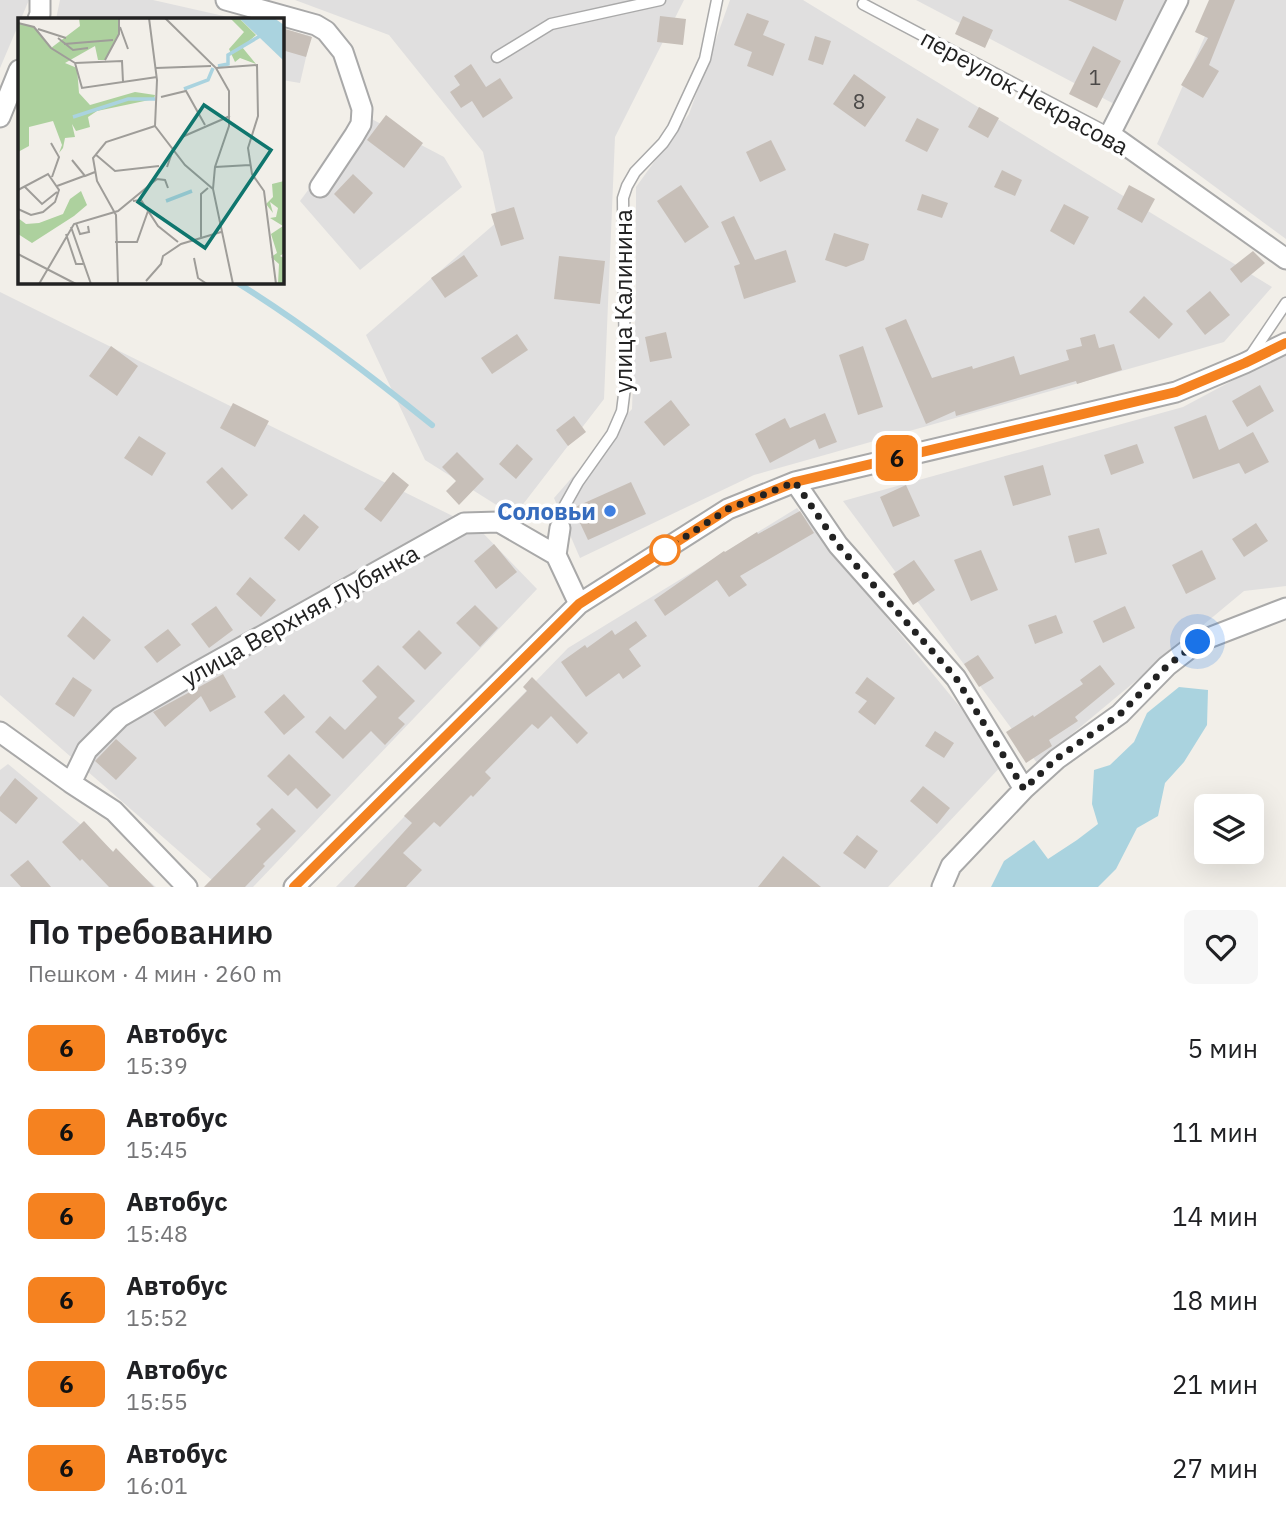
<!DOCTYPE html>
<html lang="ru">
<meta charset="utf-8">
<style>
:root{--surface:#fff;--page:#f6f6f6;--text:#202124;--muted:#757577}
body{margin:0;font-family:"IBM Plex Sans",sans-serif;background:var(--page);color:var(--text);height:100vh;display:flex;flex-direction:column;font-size:26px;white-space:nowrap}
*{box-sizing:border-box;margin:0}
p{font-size:23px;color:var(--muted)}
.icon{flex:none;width:38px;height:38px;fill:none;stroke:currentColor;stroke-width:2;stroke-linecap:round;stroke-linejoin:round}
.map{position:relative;height:887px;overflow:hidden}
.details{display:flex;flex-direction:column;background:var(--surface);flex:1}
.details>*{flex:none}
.badge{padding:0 14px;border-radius:10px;font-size:24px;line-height:46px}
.tools{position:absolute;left:1194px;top:794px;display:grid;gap:14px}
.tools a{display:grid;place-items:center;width:70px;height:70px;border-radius:10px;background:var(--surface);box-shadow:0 7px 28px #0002;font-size:35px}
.you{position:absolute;width:35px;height:35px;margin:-18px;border:5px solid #fff;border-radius:50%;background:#1a73e8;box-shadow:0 0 0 10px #1a73e833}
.map>.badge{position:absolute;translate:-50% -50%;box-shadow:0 0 0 4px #fff}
.round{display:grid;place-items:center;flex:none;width:74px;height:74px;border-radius:10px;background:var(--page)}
.headline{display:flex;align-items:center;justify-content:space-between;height:119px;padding:0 28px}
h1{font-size:33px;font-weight:600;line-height:52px}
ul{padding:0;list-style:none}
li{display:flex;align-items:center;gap:21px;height:84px;padding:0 28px}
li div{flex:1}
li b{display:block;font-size:26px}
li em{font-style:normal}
li .badge{min-width:77px;font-weight:700;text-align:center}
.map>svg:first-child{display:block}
.residential{fill:#e0dfdf}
.water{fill:#aad3df}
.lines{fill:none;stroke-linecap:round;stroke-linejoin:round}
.stream{stroke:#aad3df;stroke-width:6}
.building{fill:#c7bfb8}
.lane-casing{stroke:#a9a9a9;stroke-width:13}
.street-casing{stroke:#a9a9a9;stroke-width:23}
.lane{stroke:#fff;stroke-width:10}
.street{stroke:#fff;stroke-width:19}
.line-casing{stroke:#fff;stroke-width:16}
.line{stroke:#f58220;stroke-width:10}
.walk{stroke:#222;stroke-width:7;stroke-dasharray:0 12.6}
.shop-dot{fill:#3f7fe0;stroke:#fff;stroke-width:2.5}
.stop-dot{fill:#fff;stroke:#f58220;stroke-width:3.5}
.labels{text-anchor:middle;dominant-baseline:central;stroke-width:7;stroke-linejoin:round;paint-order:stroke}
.number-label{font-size:21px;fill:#4b4948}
.street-label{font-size:24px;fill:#222;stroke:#fff}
.shop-label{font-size:24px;font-weight:bold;fill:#366cbe;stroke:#fff;text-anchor:end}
.inset-river{fill:none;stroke:#aad3df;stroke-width:3.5}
.inset-road{fill:none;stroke:#9f9d99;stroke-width:2}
.view{fill:#0f766e;fill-opacity:0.15;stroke:#0f766e;stroke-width:3.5}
.inset-edge{fill:none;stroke:#222;stroke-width:3.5}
</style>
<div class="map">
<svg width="1286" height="887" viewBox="0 0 1286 887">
<rect width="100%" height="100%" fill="#f2efe9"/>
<path class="residential" d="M 0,0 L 29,0 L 0,68 Z
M 60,0 L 153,0 L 237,19 L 56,19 Z
M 295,0 L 684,0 L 615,137 L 604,399 L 514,516 L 425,460 L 366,335 L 498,221 L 483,152 L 389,35 Z
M 730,0 L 803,0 L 1272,287 L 1224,342 L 754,475 L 580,558 L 554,498 L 632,409 L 636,298 L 636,187 L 689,114 Z
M 916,0 L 1170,0 L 1118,106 Z
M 1221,0 L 1286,0 L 1286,239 L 1157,144 Z
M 282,29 L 311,36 L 300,83 L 282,80 Z
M 364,115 L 444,157 L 462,187 L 360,270 L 300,201 Z
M 0,292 L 479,529 L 537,589 L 253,887 L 220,887 L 0,695 Z
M 1286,352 L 1286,586 L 1244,591 L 1037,763 L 843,501 L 1183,407 Z
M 797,508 L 1005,762 L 888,887 L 336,887 L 568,648 Z
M 8,764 L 156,887 L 0,887 L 0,770 Z"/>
<path class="water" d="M 1179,687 L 1208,690 L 1207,725 L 1184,762 L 1165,783 L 1158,816 L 1137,828 L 1116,869 L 1098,887 L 991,887 L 1004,861 L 1034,840 L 1048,859 L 1077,840 L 1098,824 L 1092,804 L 1094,770 L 1110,765 L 1134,742 L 1147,713 Z"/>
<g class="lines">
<path class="stream" d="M 236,282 C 304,324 369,374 432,425"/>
</g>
<path class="building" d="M 1068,0 L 1124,0 L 1116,21 Z
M 1209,0 L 1235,0 L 1209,65 L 1219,71 L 1203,98 L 1181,85 L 1208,38 L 1195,32 Z
M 747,13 L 769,21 L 763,35 L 785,44 L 773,76 L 747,66 L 752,52 L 734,45 Z
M 660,16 L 686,19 L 683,45 L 657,42 Z
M 963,16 L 993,30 L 985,48 L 955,34 Z
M 282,28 L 312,37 L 306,57 L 282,50 Z
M 815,36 L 831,41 L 823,65 L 808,60 Z
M 1093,46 L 1121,61 L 1097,108 L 1069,94 Z
M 471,64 L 486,87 L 500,78 L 513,98 L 483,118 L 472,101 L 461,108 L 450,92 L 460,85 L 454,76 Z
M 854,74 L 886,97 L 865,127 L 833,104 Z
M 979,107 L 999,118 L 988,138 L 968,127 Z
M 386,115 L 423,143 L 404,168 L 367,140 Z
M 917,118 L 939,129 L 927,152 L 905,141 Z
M 771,140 L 786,170 L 760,182 L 746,152 Z
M 1002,170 L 1022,180 L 1015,196 L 994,187 Z
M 353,174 L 373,193 L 354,214 L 334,194 Z
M 681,185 L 709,227 L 685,243 L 657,201 Z
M 1129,185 L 1155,199 L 1142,223 L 1117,209 Z
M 922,194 L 948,203 L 942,218 L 917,210 Z
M 1064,204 L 1089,217 L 1074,245 L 1050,231 Z
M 514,207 L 524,239 L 501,246 L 491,214 Z
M 734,216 L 755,260 L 786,250 L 796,282 L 744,299 L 734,266 L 740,264 L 721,222 Z
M 834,233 L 869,244 L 864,260 L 846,267 L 825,260 Z
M 1253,251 L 1265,263 L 1241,283 L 1230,269 Z
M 464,255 L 478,276 L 445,298 L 431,278 Z
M 559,256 L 605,261 L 600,304 L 554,299 Z
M 1210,291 L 1230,315 L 1205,335 L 1186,311 Z
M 1144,296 L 1173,324 L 1159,339 L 1129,312 Z
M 906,319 L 932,378 L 972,366 L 973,369 L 1014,356 L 1020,375 L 1069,360 L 1066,350 L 1082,346 L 1080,338 L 1095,334 L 1099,348 L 1114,344 L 1122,370 L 1077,384 L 1076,381 L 956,416 L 955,411 L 926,424 L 885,328 Z
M 666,332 L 672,358 L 650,362 L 645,337 Z
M 517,334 L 528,350 L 492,374 L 481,358 Z
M 111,346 L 138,366 L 117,396 L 89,376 Z
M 863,346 L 883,407 L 858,415 L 839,355 Z
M 1260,385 L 1274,411 L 1247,427 L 1232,401 Z
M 671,400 L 690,425 L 664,446 L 644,422 Z
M 233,403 L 269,421 L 255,447 L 220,428 Z
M 825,413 L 837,442 L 819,449 L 815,439 L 770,463 L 755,434 L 785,418 L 790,428 Z
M 1206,415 L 1219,450 L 1253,432 L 1269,462 L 1245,474 L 1239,463 L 1193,479 L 1174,427 Z
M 574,416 L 586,432 L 568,446 L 556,430 Z
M 139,436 L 166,453 L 152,476 L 124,458 Z
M 517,444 L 533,459 L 516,479 L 499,464 Z
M 1137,444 L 1144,463 L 1111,475 L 1104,455 Z
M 457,452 L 484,479 L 459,505 L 446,491 L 456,481 L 442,467 Z
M 1043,465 L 1051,495 L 1013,506 L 1004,476 Z
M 222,467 L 248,495 L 232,510 L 206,482 Z
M 393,472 L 409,485 L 381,522 L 364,509 Z
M 631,482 L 646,514 L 588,540 L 573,508 Z
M 906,485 L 920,516 L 893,527 L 880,497 Z
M 800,511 L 814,533 L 740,576 L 747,585 L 729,597 L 717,580 L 665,616 L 654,600 L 724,551 L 725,552 L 757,532 L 758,534 Z
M 304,514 L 319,527 L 299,551 L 284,538 Z
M 1256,523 L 1268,541 L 1244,557 L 1232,539 Z
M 1099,528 L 1107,554 L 1075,563 L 1068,536 Z
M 494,544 L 517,572 L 496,589 L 474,561 Z
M 981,550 L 998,590 L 971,601 L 954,560 Z
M 1202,550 L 1216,579 L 1186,594 L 1172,565 Z
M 914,560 L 935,590 L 913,605 L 893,574 Z
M 250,577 L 276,600 L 261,617 L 236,594 Z
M 475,605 L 498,628 L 480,647 L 456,623 Z
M 216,606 L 233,630 L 209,648 L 191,624 Z
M 1125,606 L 1135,628 L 1103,643 L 1093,621 Z
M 1056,615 L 1063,633 L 1035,644 L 1028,625 Z
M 83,616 L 111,640 L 94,660 L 67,636 Z
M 636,621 L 647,636 L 629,649 L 641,666 L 623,679 L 619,673 L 586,697 L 561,662 L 585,645 L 587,648 L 612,630 L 615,635 Z
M 168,629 L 181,645 L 157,663 L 144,647 Z
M 419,630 L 442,653 L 425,670 L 402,647 Z
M 978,655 L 994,678 L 979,687 L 964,664 Z
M 378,665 L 415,701 L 398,718 L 405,724 L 385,745 L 371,731 L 343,759 L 315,732 L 330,716 L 345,730 L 377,697 L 362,681 Z
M 1100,665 L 1115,684 L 1075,717 L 1078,721 L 1049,740 L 1052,746 L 1026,763 L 1006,732 L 1033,715 L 1034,717 L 1083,684 L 1080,680 Z
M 223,674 L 236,697 L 210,712 L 201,696 L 165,727 L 153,712 Z
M 73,677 L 92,690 L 74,717 L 55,704 Z
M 532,677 L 588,733 L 577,744 L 551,716 L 538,729 L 532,724 L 485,772 L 491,778 L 473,797 L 471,795 L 440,827 L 434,822 L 403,853 L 422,870 L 406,887 L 354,887 L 412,823 L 404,816 L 527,691 L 523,687 Z
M 867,677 L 895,698 L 875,725 L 858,712 L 867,701 L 855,693 Z
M 284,694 L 305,717 L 284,735 L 264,712 Z
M 935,731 L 954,743 L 944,758 L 925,746 Z
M 116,739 L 137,758 L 116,780 L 95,761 Z
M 289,754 L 331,795 L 317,809 L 296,788 L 288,796 L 267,776 Z
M 15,778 L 38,798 L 16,824 L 0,811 L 0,797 Z
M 923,786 L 950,808 L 937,824 L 910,801 Z
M 272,808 L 296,831 L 263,864 L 265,866 L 245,887 L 204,887 L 261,829 L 256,824 Z
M 84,821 L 113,852 L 116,848 L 154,887 L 109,887 L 82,859 L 80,861 L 62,842 Z
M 857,835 L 878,851 L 865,869 L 843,853 Z
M 783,856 L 821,887 L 758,887 Z
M 28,860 L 51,887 L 21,887 L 10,875 Z"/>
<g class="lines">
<g class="lane-casing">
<path id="lane" d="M 863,4 L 1110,134
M 497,57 L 551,24 L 660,0
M 1249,358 L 1286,303
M 560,528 L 564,507 L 578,482 L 612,434 L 622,411 L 625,387 L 623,198 L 627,186 L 635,172 L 663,143 L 673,128 L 705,59 L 717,0"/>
</g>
<g class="street-casing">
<path id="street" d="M 226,0 L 316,25 L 326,31 L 343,52 L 362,109 L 361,124 L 354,136 L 320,187
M 1178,0 L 1110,134 L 1286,259
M 38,19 L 40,14 L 40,0
M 0,117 L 19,70
M 795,482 L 838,545 L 956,678 L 1024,789
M 560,528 L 556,555 L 579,604
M 0,732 L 71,783 L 114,811 L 187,887
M 71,783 L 87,750 L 120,717 L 192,675 L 464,523 L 499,522 L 556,555
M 294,887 L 579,604 L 728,509 L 795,482 L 1176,392 L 1245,363 L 1286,343
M 942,887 L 951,866 L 1024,789 L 1057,759 L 1120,714 L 1167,666 L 1198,642 L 1286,608"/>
</g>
<use href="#lane" class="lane"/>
<use href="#street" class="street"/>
</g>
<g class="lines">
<g class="line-casing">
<path id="line" d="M 294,887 L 579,604 L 728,509 L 795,482 L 1176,392 L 1245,363 L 1286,343"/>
</g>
<use href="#line" class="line"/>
<path class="walk" d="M 665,550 L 728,509 L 795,482 L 838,545 L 956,678 L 1024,789 L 1056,759 L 1120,714 L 1167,666 L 1198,642"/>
</g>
<circle class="shop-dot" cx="610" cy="511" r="7"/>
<circle class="stop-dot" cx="665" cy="550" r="14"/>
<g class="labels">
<g class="number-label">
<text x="1095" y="77">1</text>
<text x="859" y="101">8</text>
</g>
<g class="street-label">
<text transform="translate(1025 92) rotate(29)">переулок Некрасова</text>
<text transform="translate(623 301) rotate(-90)">улица Калинина</text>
<text transform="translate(300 615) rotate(-29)">улица Верхняя Лубянка</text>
</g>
<g class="shop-label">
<text x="596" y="511">Соловьи</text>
</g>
</g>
<g transform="translate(18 18)">
<rect width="266" height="266" fill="#f2efe9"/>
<path d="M 61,0 L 101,0 L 101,16 L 87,42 L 80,42 L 77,28 L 47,45 L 59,50 L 61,75 L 72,87 L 117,74 L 137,77 L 136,81 L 79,93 L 70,99 L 72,109 L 58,113 L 54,106 L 57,119 L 47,120 L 45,130 L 41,135 L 44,127 L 35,103 L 11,109 L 11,128 L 0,134 L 0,5 L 16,9 L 33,30 L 62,8 ZM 212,0 L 221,0 L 238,17 L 224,29 L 238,46 L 222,40 L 217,44 L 211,31 L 226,14 ZM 266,163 L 266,235 L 262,238 L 266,240 L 266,266 L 260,266 L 261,246 L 253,239 L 259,235 L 253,216 L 265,208 L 252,200 L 258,199 L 260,190 L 252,184 L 255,195 L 248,186 L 255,179 L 254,166 ZM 63,173 L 69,187 L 56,198 L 14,225 L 0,216 L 0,200 L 8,206 L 21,205 L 45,196 L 52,181 Z" fill="#add19e"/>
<path d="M 221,0 L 256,0 L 266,7 L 266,43 Z" fill="#aad3df"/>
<path class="inset-river" d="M 200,48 L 210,46 L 210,37 L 242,18M 166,71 L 190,62 L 195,50M 55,99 L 110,81 L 137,81M 148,183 L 174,173"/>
<path class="inset-road" d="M 131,0 L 139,62 L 137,108 L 167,147 L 195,171M 147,0 L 198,50 L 211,73 L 211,108 L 197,149 L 195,171 L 215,266M 0,5 L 16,9 L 33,30 L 57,45M 102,9 L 110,31M 20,11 L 48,20M 40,20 L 55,32 L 70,30M 46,26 L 95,22M 87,42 L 101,16 L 101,0M 57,45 L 64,70 L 139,59M 57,45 L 104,43 L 105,64M 138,50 L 193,48M 198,50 L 239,47 L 240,98 L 230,130 L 234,156 L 246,173 L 258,266M 143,79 L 168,73 L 187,107M 164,119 L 212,98M 33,125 L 41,139 L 34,159M 77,136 L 97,153 L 141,148M 54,142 L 67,158 L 77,154M 149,149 L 156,129M 197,149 L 232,147M 39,168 L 66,158M 7,169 L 24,186 L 39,174M 0,172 L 30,156 L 41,172 L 37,184 L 25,194 L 13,197 L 0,191M 115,183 L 123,182 L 140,208 L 160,224M 58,205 L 62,216 L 71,214 L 70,208M 53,209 L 73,266M 48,216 L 58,246 L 65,246M 183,219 L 183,176 L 190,170M 97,224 L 119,224 L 130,193M 0,236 L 58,266M 176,240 L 180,260 L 189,266M 128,263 L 143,246 L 145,238 L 163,226 L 203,214M 21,266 L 56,206 L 100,193 L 139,161 L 147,162 L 150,170M 100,266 L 98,197 L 79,163 L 75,140 L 88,124 L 137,108"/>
<path class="view" d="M 186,87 L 253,132 L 187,230 L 120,184 Z"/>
<rect width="266" height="266" class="inset-edge"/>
</g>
</svg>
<div class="tools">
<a><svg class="icon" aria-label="layers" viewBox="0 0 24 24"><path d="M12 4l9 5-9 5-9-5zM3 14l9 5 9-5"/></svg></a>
</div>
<div class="you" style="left:1198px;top:642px"></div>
<b class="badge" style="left:897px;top:458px;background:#f58220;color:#111">6</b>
</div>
<section class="details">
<div class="headline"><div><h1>По требованию</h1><p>Пешком · 4 мин · 260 m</p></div><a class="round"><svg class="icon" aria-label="heart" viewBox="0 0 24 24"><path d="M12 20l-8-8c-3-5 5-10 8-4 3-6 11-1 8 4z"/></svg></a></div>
<ul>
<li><span class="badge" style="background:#f58220;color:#111">6</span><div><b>Автобус</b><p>15:39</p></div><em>5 мин</em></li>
<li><span class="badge" style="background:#f58220;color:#111">6</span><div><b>Автобус</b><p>15:45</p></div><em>11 мин</em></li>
<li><span class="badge" style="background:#f58220;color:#111">6</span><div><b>Автобус</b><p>15:48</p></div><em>14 мин</em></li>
<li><span class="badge" style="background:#f58220;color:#111">6</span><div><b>Автобус</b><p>15:52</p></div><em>18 мин</em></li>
<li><span class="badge" style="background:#f58220;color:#111">6</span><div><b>Автобус</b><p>15:55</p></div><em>21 мин</em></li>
<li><span class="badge" style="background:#f58220;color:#111">6</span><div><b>Автобус</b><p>16:01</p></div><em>27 мин</em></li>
</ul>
</section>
